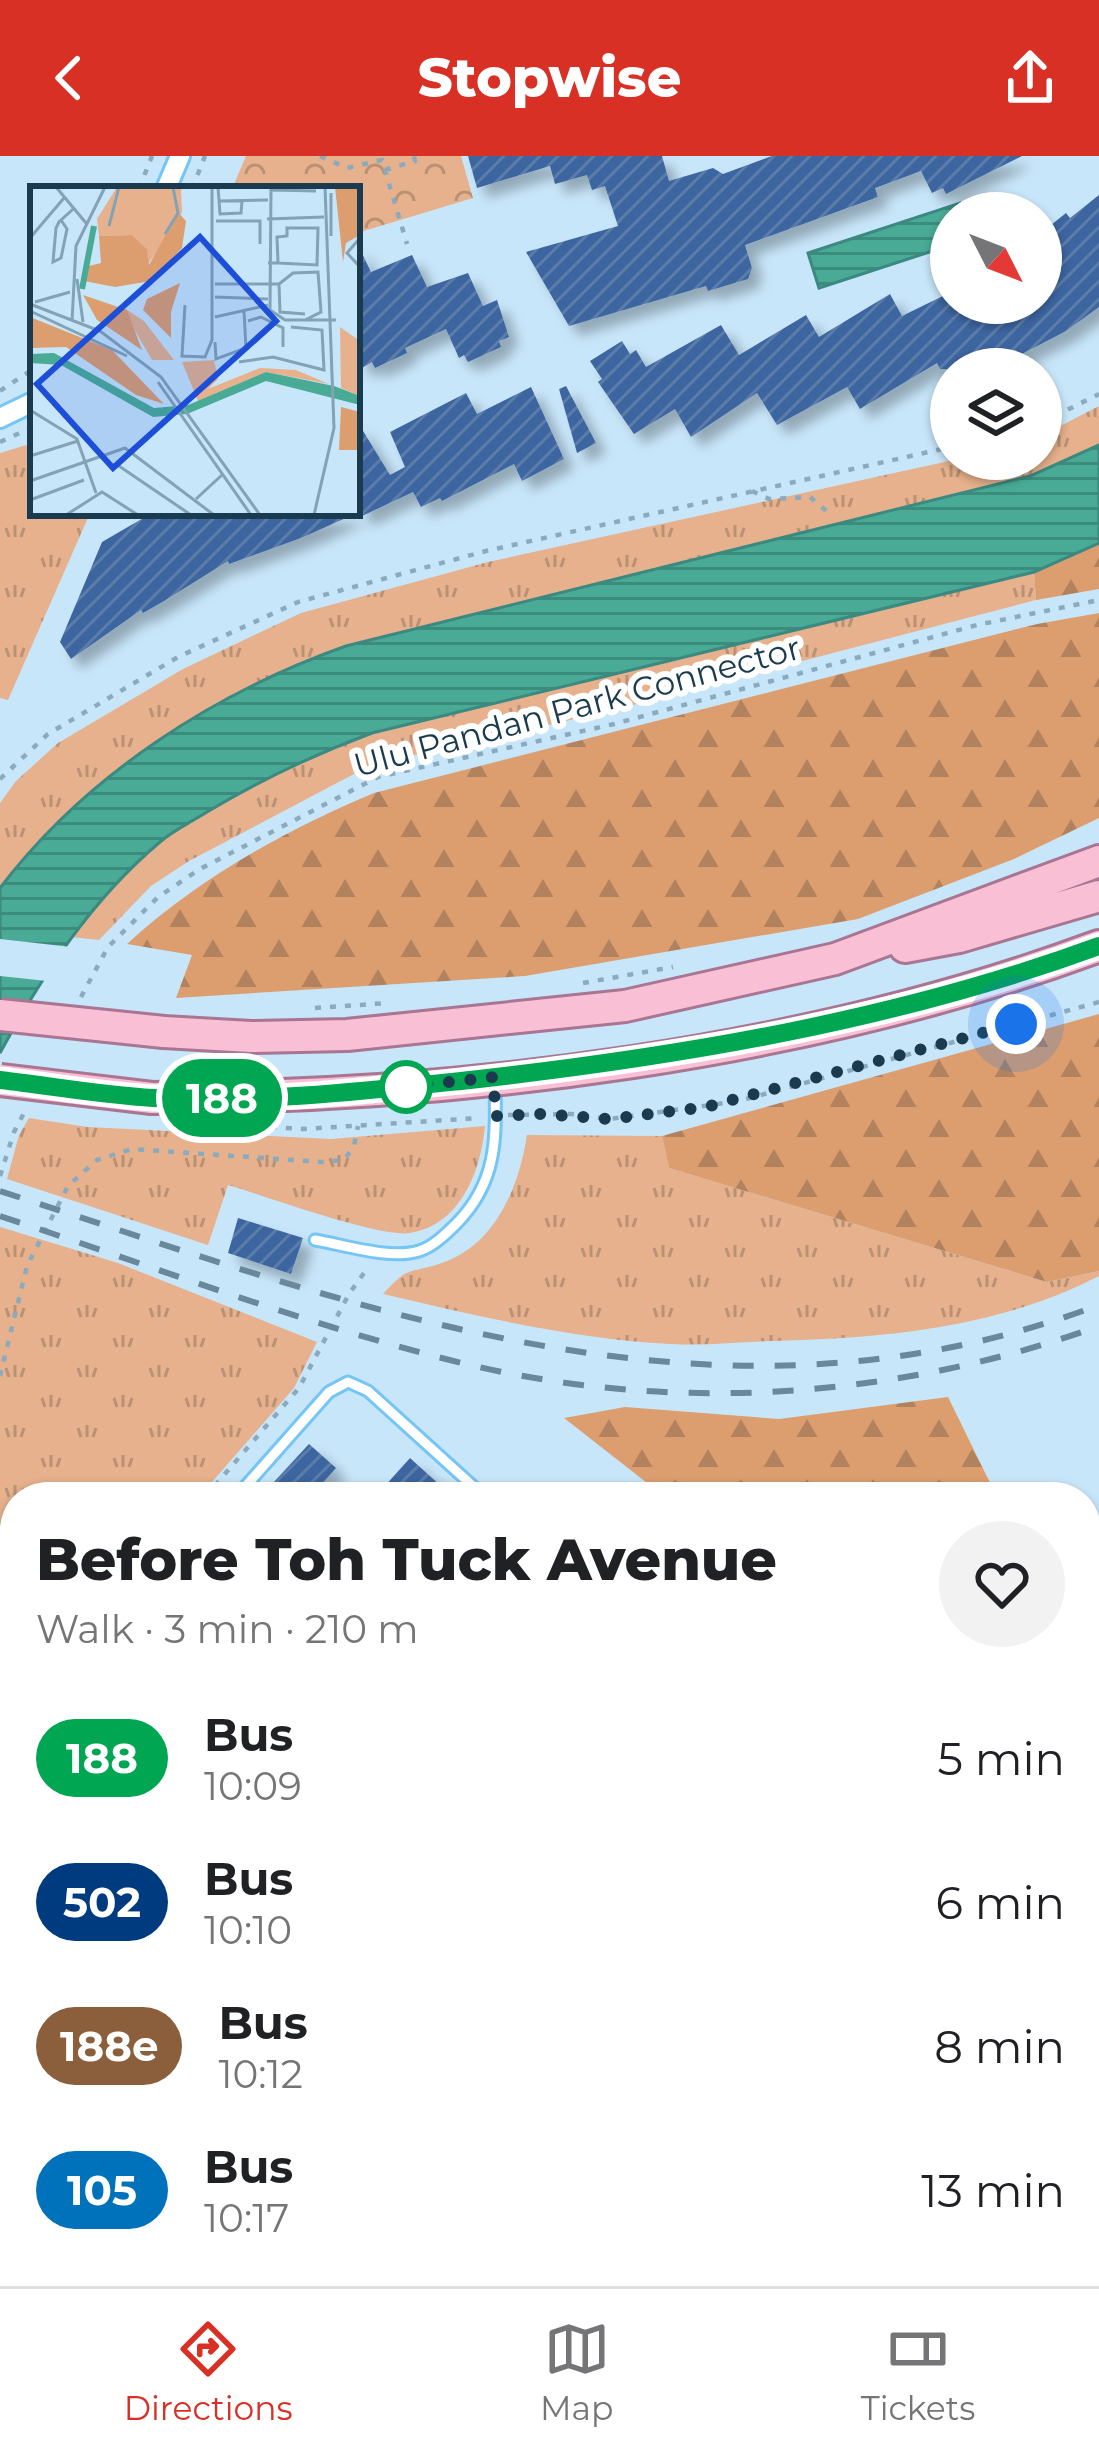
<!DOCTYPE html>
<meta charset="utf-8">
<style>
:root{--surface:#fff;--page:#f2f2f2;--text:#202124;--muted:#757577;--line:#e0e0e0;--accent:#d93025}
body{margin:0;font-family:Montserrat,sans-serif;background:var(--page);color:var(--text);height:100vh;display:flex;flex-direction:column;font-size:45px;white-space:nowrap}
*{box-sizing:border-box;margin:0}
p{font-size:39px;color:var(--muted)}
.icon{flex:none;width:66px;height:66px;fill:none;stroke:currentColor;stroke-width:2;stroke-linecap:round;stroke-linejoin:round}
.map{position:relative;flex:1;overflow:hidden}
.details{position:absolute;left:0px;top:1326px;width:1101px;height:804px;display:flex;flex-direction:column;background:var(--surface);border-radius:48px 48px 0 0;box-shadow:0 3px 9px #0004}
.details>*{flex:none}
.badge{padding:0 24px;border-radius:39px;font-size:42px;line-height:78px}
.needle{width:78px;rotate:132deg}
.fabs{position:absolute;left:930px;top:36px;display:grid;gap:24px}
.fabs a{display:grid;place-items:center;width:132px;height:132px;border-radius:50%;background:var(--surface);box-shadow:0 3px 9px #0004;font-size:60px}
.you{position:absolute;width:60px;height:60px;margin:-30px;border:9px solid #fff;border-radius:50%;background:#1a73e8;box-shadow:0 0 0 18px #1a73e833}
.map>.badge{position:absolute;translate:-50% -50%;box-shadow:0 0 0 6px #fff}
.round{display:grid;place-items:center;flex:none;width:126px;height:126px;border-radius:63px;background:var(--page)}
.overview{display:flex;align-items:center;justify-content:space-between;height:204px;padding:0 36px}
h1{font-size:57px;font-weight:800;line-height:90px}
ul{padding:0;list-style:none}
li{display:flex;align-items:center;gap:36px;height:144px;padding:0 36px}
li div{flex:1}
li b{display:block;font-size:45px}
li em{font-style:normal}
li .badge{min-width:132px;font-weight:700;text-align:center}
header{display:flex;justify-content:space-between;align-items:center;height:156px;padding:0 36px;background:var(--accent);color:#fff;font-size:54px;font-weight:800}
.tab-bar{display:flex;justify-content:space-around;align-items:center;height:168px;border-top:3px solid var(--line);background:var(--surface);font-size:33px;color:var(--muted)}
.tab-bar a{display:grid;justify-items:center;gap:6px}
.tab-bar .current{color:var(--accent)}
.map>svg:first-child{display:block}
.grass{fill:url(#grass-tufts)}
.forest{fill:url(#forest-firs)}
.park{fill:url(#park-crowns)}
.water{fill:url(#water-rules);stroke:#3b8981;stroke-width:3}
.pier{fill:#c8e6fa}
.building{fill:url(#building-hatch);filter:url(#shadow)}
.lines{fill:none;stroke-linecap:round;stroke-linejoin:round}
.lane-casing{stroke:#75c5f5;stroke-width:15}
.street-casing{stroke:#75c5f5;stroke-width:24}
.primary-casing{stroke:#a87593;stroke-width:36}
.path{stroke:#8baabe;stroke-width:4.5;stroke-dasharray:6 9;stroke-linecap:butt}
.lane{stroke:#fff;stroke-width:9}
.street{stroke:#fff;stroke-width:18}
.primary{stroke:#f9bfd4;stroke-width:30}
.rail{stroke:#69889c;stroke-width:6;stroke-dasharray:21 21;stroke-linecap:butt}
.primary-bridge-casing{stroke:#a87593;stroke-width:36;stroke-linecap:butt}
.primary-bridge{stroke:#f9bfd4;stroke-width:30}
.line-casing{stroke:#fff;stroke-width:27}
.line{stroke:#00a651;stroke-width:18}
.walk{stroke:#1a3b4f;stroke-width:12;stroke-dasharray:0 21.6}
.stop-dot{fill:#fff;stroke:#00a651;stroke-width:6}
.labels{text-anchor:middle;dominant-baseline:central;stroke-width:12;stroke-linejoin:round;paint-order:stroke}
.street-label{font-size:33px;fill:#1a3b4f;stroke:#fff}
.inset-river{fill:none;stroke:#49ab96;stroke-width:6}
.inset-road{fill:none;stroke:#82a2b6;stroke-width:3}
.view{fill:#1d4ed8;fill-opacity:0.15;stroke:#1d4ed8;stroke-width:6}
.inset-edge{fill:none;stroke:#1a3b4f;stroke-width:6}
</style>
<header><svg class="icon" aria-label="back" viewBox="0 0 24 24"><path d="M15 5l-7 7 7 7"/></svg>Stopwise<svg class="icon" aria-label="share" viewBox="0 0 24 24"><path d="M12 15V3M7 8l5-5 5 5M5 13v7h14v-7"/></svg></header>
<div class="map">
<svg width="1099" height="2130" viewBox="0 0 1099 2130">
<defs>
<pattern id="grass-tufts" width="24" height="20" patternUnits="userSpaceOnUse" patternTransform="scale(3)"><rect width="24" height="20" fill="#e6b18c"/><path d="M3 7l-1-3M5 7V3M7 7l1-3M15 17l-1-3M17 17v-4M19 17l1-3" fill="none" stroke="#ba9175"/></pattern>
<pattern id="forest-firs" width="22" height="20" patternUnits="userSpaceOnUse" patternTransform="scale(3)"><rect width="22" height="20" fill="#dd9e6f"/><path d="M5 1l3.5 6h-7zM16 11l3.5 6h-7z" fill="#b2825e"/></pattern>
<pattern id="park-crowns" width="20" height="18" patternUnits="userSpaceOnUse" patternTransform="scale(3)"><rect width="20" height="18" fill="#e6b18c"/><path d="M2 6a3 3 0 1 1 6 0M12 15a3 3 0 1 1 6 0" fill="none" stroke="#ba9175"/></pattern>
<pattern id="water-rules" width="6" height="5" patternUnits="userSpaceOnUse" patternTransform="scale(3)"><rect width="6" height="5" fill="#49ab96"/><path d="M0 2.5h6" fill="none" stroke="#3c8c7d"/></pattern>
<pattern id="building-hatch" width="6" height="6" patternUnits="userSpaceOnUse" patternTransform="scale(3)"><rect width="6" height="6" fill="#3c65a0"/><path d="M-1 1l2-2M0 6l6-6M5 7l2-2" fill="none" stroke="#5c7daa"/></pattern>
<filter id="shadow"><feDropShadow dx="10" dy="10" stdDeviation="6" flood-color="#0004"/></filter>
</defs>
<rect width="100%" height="100%" fill="#c8e6fa"/>
<path class="grass" d="M 1099,250 L 1099,289 L 1030,320 L 346,489 L 111,620 L 53,669 L 0,732 L 0,647 L 16,625 L 58,587 L 183,513 L 301,457 L 488,406 L 958,303 L 1041,303 L 1041,280 Z
M 33,287 L 33,357 L 90,357 L 8,544 L 0,542 L 0,297 Z
M 1034,416 L 1036,444 L 610,555 L 371,609 L 189,705 L 151,730 L 99,784 L 71,781 C 100,746 129,707 166,681 C 229,636 300,604 372,577 Z
M 29,962 L 87,971 L 331,983 L 485,970 C 481,1014 461,1069 410,1077 C 379,1082 265,1040 228,1029 L 208,1089 L 7,1023 L 19,979 Z
M 527,979 L 662,980 L 669,1012 L 1047,1126 L 1099,1115 L 1099,1120 C 996,1173 885,1182 771,1185 C 738,1186 703,1190 670,1188 C 574,1183 477,1160 383,1138 C 409,1110 406,1118 439,1108 C 495,1091 519,1031 527,979 Z
M 0,1071 L 118,1107 L 317,1186 L 294,1232 L 199,1341 L 15,1341 L 15,1380 L 0,1369 Z"/>
<path class="forest" d="M 1099,387 L 1099,433 L 1036,444 L 1034,416 Z
M 1099,457 L 1099,662 L 1014,703 L 858,763 L 525,820 L 176,842 L 192,799 L 127,788 C 198,723 285,674 374,637 L 1037,468 Z
M 1099,858 L 1099,1115 L 1047,1126 L 669,1012 L 662,980 Z
M 948,1241 L 997,1341 L 665,1341 L 564,1262 L 625,1251 L 779,1263 Z
M 1099,1555 L 1099,1826 L 1086,1790 L 1086,1750 Z"/>
<path class="park" d="M 246,0 L 461,0 L 473,42 L 357,77 L 357,33 L 232,33 Z"/>
<path class="water" d="M 960,47 L 964,57 L 951,57 L 951,89 L 819,132 L 808,97 Z
M 1099,289 L 1099,387 L 1034,416 L 372,577 C 313,599 260,624 207,656 C 191,666 174,674 160,686 C 91,744 43,818 0,897 L 0,732 C 86,619 214,537 346,490 L 1030,320 Z"/>
<path class="pier" d="M 0,783 L 71,791 L 47,825 L 0,820 Z"/>
<path class="building" d="M 468,0 L 662,0 L 669,25 L 713,12 L 723,18 L 772,0 L 1022,0 L 946,38 L 943,32 L 932,37 L 921,15 L 875,32 L 878,41 L 745,89 L 752,112 L 748,123 L 708,135 L 706,130 L 569,170 L 526,96 L 618,70 L 605,30 L 592,34 L 587,19 L 555,28 L 550,10 L 477,32 Z
M 1099,39 L 1099,151 L 1066,175 L 993,213 L 940,213 L 937,207 L 860,253 L 847,231 L 777,269 L 757,237 L 691,281 L 675,253 L 634,278 L 598,226 L 602,223 L 590,205 L 622,185 L 630,198 L 636,194 L 646,211 L 721,169 L 739,199 L 806,159 L 819,181 L 890,138 L 902,160 L 951,136 L 951,147 L 1041,147 L 1041,77 L 1066,57 L 1070,62 Z
M 357,87 L 371,116 L 412,99 L 427,131 L 468,117 L 483,150 L 497,144 L 509,181 L 499,185 L 501,191 L 468,206 L 464,199 L 459,202 L 446,173 L 405,192 L 407,197 L 375,212 L 372,206 L 362,212 L 357,201 Z
M 566,230 L 596,287 L 577,297 L 559,233 Z
M 531,231 L 564,303 L 522,325 L 514,308 L 442,345 L 440,342 L 421,351 L 413,336 L 362,360 L 357,348 L 357,265 L 390,319 L 405,311 L 390,276 L 466,237 L 477,258 Z
M 152,357 L 357,357 L 301,382 L 229,408 L 228,405 L 164,445 L 143,457 L 141,454 L 71,503 L 60,486 L 102,386 Z
M 238,1062 L 303,1082 L 291,1118 L 228,1097 Z
M 309,1288 L 336,1312 L 310,1341 L 260,1341 Z
M 410,1302 L 453,1341 L 375,1341 Z"/>
<g class="lines">
<g class="lane-casing">
<path id="lane" d="M 315,1084 C 345,1089 390,1104 419,1095 C 433,1091 447,1077 457,1067 C 498,1025 496,982 495,926
M 236,1341 L 329,1236 L 348,1226 L 368,1235 L 485,1341
M 0,1728 L 15,1617
M 0,1738 L 15,1756
M 0,1774 L 15,1787
M 0,2101 L 15,2095
M 47,2115 L 48,2130
M 907,2115 L 923,2130
M 214,2130 L 227,2115
M 268,2130 L 280,2115
M 523,2130 L 536,2115"/>
</g>
<g class="street-casing">
<path id="street" d="M 166,33 L 180,0
M 0,262 L 33,246"/>
</g>
<g class="primary-casing">
<path id="primary" d="M 905,791 L 959,781 L 1099,740
M 164,876 L 251,881 L 347,879 L 625,850 L 835,803 L 1099,705
M 152,942 C 462,941 807,898 1099,790"/>
</g>
<path class="path" d="M 320,0 L 347,12 L 382,4 L 407,88
M 385,14 L 415,5 L 414,0
M 139,33 L 152,0
M 192,33 L 205,0
M 0,235 L 33,213
M 1041,267 L 1099,238
M 0,286 L 33,271
M 752,335 L 769,343 L 810,341 L 831,359
M 0,623 L 48,578 L 178,501 L 298,446 L 486,395 L 951,291
M 583,827 L 673,811
M 81,841 L 108,791 L 158,741 L 200,713 L 378,621 L 614,568 L 977,469 L 1099,444
M 315,852 L 387,847
M 508,959 L 571,958 L 610,963 L 739,945 L 1099,846
M 226,968 L 303,973 L 479,962
M 0,1020 L 14,976 L 26,953
M 0,1220 L 27,1110 L 68,1030 L 97,1004 L 132,993 L 322,1006 L 344,1004 L 354,990 L 358,970
M 205,1341 L 299,1232 L 349,1138 L 369,1110
M 63,2119 L 133,2121 L 164,2130
M 5,2130 L 34,2123"/>
<use href="#lane" class="lane"/>
<use href="#street" class="street"/>
<use href="#primary" class="primary"/>
<path class="rail" d="M 0,1035 C 364,1153 719,1292 1099,1149
M 0,1060 C 155,1111 311,1171 470,1209 C 679,1258 899,1242 1099,1170"/>
<g class="primary-bridge-casing">
<path id="primary-bridge" d="M 0,859 L 164,876
M 0,924 L 152,942"/>
</g>
<use href="#primary-bridge" class="primary-bridge"/>
</g>
<g class="lines">
<g class="line-casing">
<path id="line" d="M 0,924 C 51,930 102,939 153,942 C 259,947 365,935 470,924 C 684,900 897,864 1099,790"/>
</g>
<use href="#line" class="line"/>
<path class="walk" d="M 406,931 L 494,921 L 495,960 L 539,958 L 610,963 L 706,951 L 1016,868"/>
</g>
<circle class="stop-dot" cx="406" cy="931" r="24"/>
<g class="labels">
<g class="street-label">
<text transform="translate(577 550) rotate(-15)">Ulu Pandan Park Connector</text>
</g>
</g>
<g transform="translate(30 30)">
<rect width="330" height="330" fill="#c8e6fa"/>
<path d="M 87,1 L 151,1 L 152,26 L 117,80 L 117,63 L 102,49 L 69,50 L 67,33 ZM 91,120 L 114,135 L 144,174 L 122,174 ZM 310,141 L 327,153 L 330,210 L 311,202 ZM 184,174 L 188,193 L 178,203 L 230,182 L 266,184 L 299,198 L 236,186 L 168,215 L 152,176 Z" fill="#e6b18c"/>
<path d="M 305,1 L 330,1 L 330,49 L 316,57 L 313,76 ZM 148,26 L 156,35 L 152,62 L 121,95 L 85,101 L 54,95 L 55,81 L 71,77 L 69,50 L 102,49 L 117,63 L 119,79 ZM 150,97 L 141,126 L 141,152 L 113,124 L 117,113 ZM 53,109 L 97,124 L 112,164 L 67,134 ZM 0,131 L 82,164 L 134,218 L 106,209 L 36,161 L 0,162 ZM 311,221 L 330,226 L 330,264 L 309,264 Z" fill="#dd9e6f"/>
<path d="M 24,167 L 124,222 L 158,219 L 236,186 L 304,200 L 330,210 L 330,219 L 236,195 L 157,228 L 123,231 L 31,179 L 0,177 L 0,168 Z" fill="#49ab96"/>
<path class="inset-river" d="M 52,103 L 64,40"/>
<path class="inset-road" d="M 26,1 L 56,37M 188,1 L 190,28 L 211,27 L 212,15M 241,1 L 240,124 L 255,134 L 306,134M 242,4 L 286,5M 301,7 L 301,50M 188,15 L 238,14M 237,33 L 294,31M 31,34 L 37,43 L 31,72 L 23,76 L 26,42 L 29,36 L 31,34 L 41,25 L 43,23M 186,35 L 230,35 L 230,58M 79,40 L 89,1M 135,48 L 148,27 L 143,1M 0,52 L 34,12M 330,52 L 317,67 L 330,81M 238,77 L 248,77 L 247,51 L 257,50 L 257,42 L 288,42 L 287,79 L 248,77M 47,93 L 53,136M 185,98 L 249,98M 185,111 L 238,113M 5,116 L 40,106M 0,118 L 70,145 L 131,191 L 230,329M 155,119 L 152,170 L 175,171 L 182,154 L 182,1M 0,125 L 97,170M 275,128 L 250,126 L 249,98 L 263,87 L 288,86 L 291,126 L 275,134M 185,131 L 238,119M 42,135 L 46,60 L 75,1M 218,135 L 231,131 L 253,142 L 253,161M 185,156 L 186,173 L 216,162 L 214,125M 209,176 L 243,171 L 294,184 L 292,144 L 261,141M 128,196 L 221,329M 0,224 L 47,253 L 66,307M 0,270 L 48,255M 89,280 L 161,329M 0,295 L 95,262 L 184,329M 166,313 L 193,288M 0,314 L 54,294M 36,329 L 72,306 L 108,329M 284,329 L 304,242 L 295,1"/>
<path class="view" d="M 170,51 L 246,135 L 83,282 L 7,198 Z"/>
<rect width="330" height="330" class="inset-edge"/>
</g>
</svg>
<div class="fabs">
<a><svg class="needle" viewBox="-14 -14 28 28"><path d="M0-13l5 13h-10z" fill="#e53935"/><path d="M0 13l5-13h-10z" fill="#757577"/></svg></a>
<a><svg class="icon" aria-label="layers" viewBox="0 0 24 24"><path d="M12 4l9 5-9 5-9-5zM3 14l9 5 9-5"/></svg></a>
</div>
<div class="you" style="left:1016px;top:868px"></div>
<b class="badge" style="left:222px;top:942px;background:#00a651;color:#fff">188</b>
<section class="details">
<div class="overview"><div><h1>Before Toh Tuck Avenue</h1><p>Walk · 3 min · 210 m</p></div><a class="round"><svg class="icon" aria-label="heart" viewBox="0 0 24 24"><path d="M12 20l-8-8c-3-5 5-10 8-4 3-6 11-1 8 4z"/></svg></a></div>
<ul>
<li><span class="badge" style="background:#00a651;color:#fff">188</span><div><b>Bus</b><p>10:09</p></div><em>5 min</em></li>
<li><span class="badge" style="background:#003b80;color:#fff">502</span><div><b>Bus</b><p>10:10</p></div><em>6 min</em></li>
<li><span class="badge" style="background:#8b5e3c;color:#fff">188e</span><div><b>Bus</b><p>10:12</p></div><em>8 min</em></li>
<li><span class="badge" style="background:#0072bc;color:#fff">105</span><div><b>Bus</b><p>10:17</p></div><em>13 min</em></li>
</ul>
</section>
</div>
<nav class="tab-bar">
<a class="current"><svg class="icon" aria-label="directions" viewBox="0 0 24 24"><path d="M12 3l9 9-9 9-9-9zM9 14v-3h6M13 9l2 2-2 2"/></svg>Directions</a>
<a><svg class="icon" aria-label="map" viewBox="0 0 24 24"><path d="M3 6l6-2 6 2 6-2v14l-6 2-6-2-6 2zM9 4v14M15 6v14"/></svg>Map</a>
<a><svg class="icon" aria-label="tickets" viewBox="0 0 24 24"><path d="M3 7h18v10H3zM15 7v10"/></svg>Tickets</a>
</nav>
